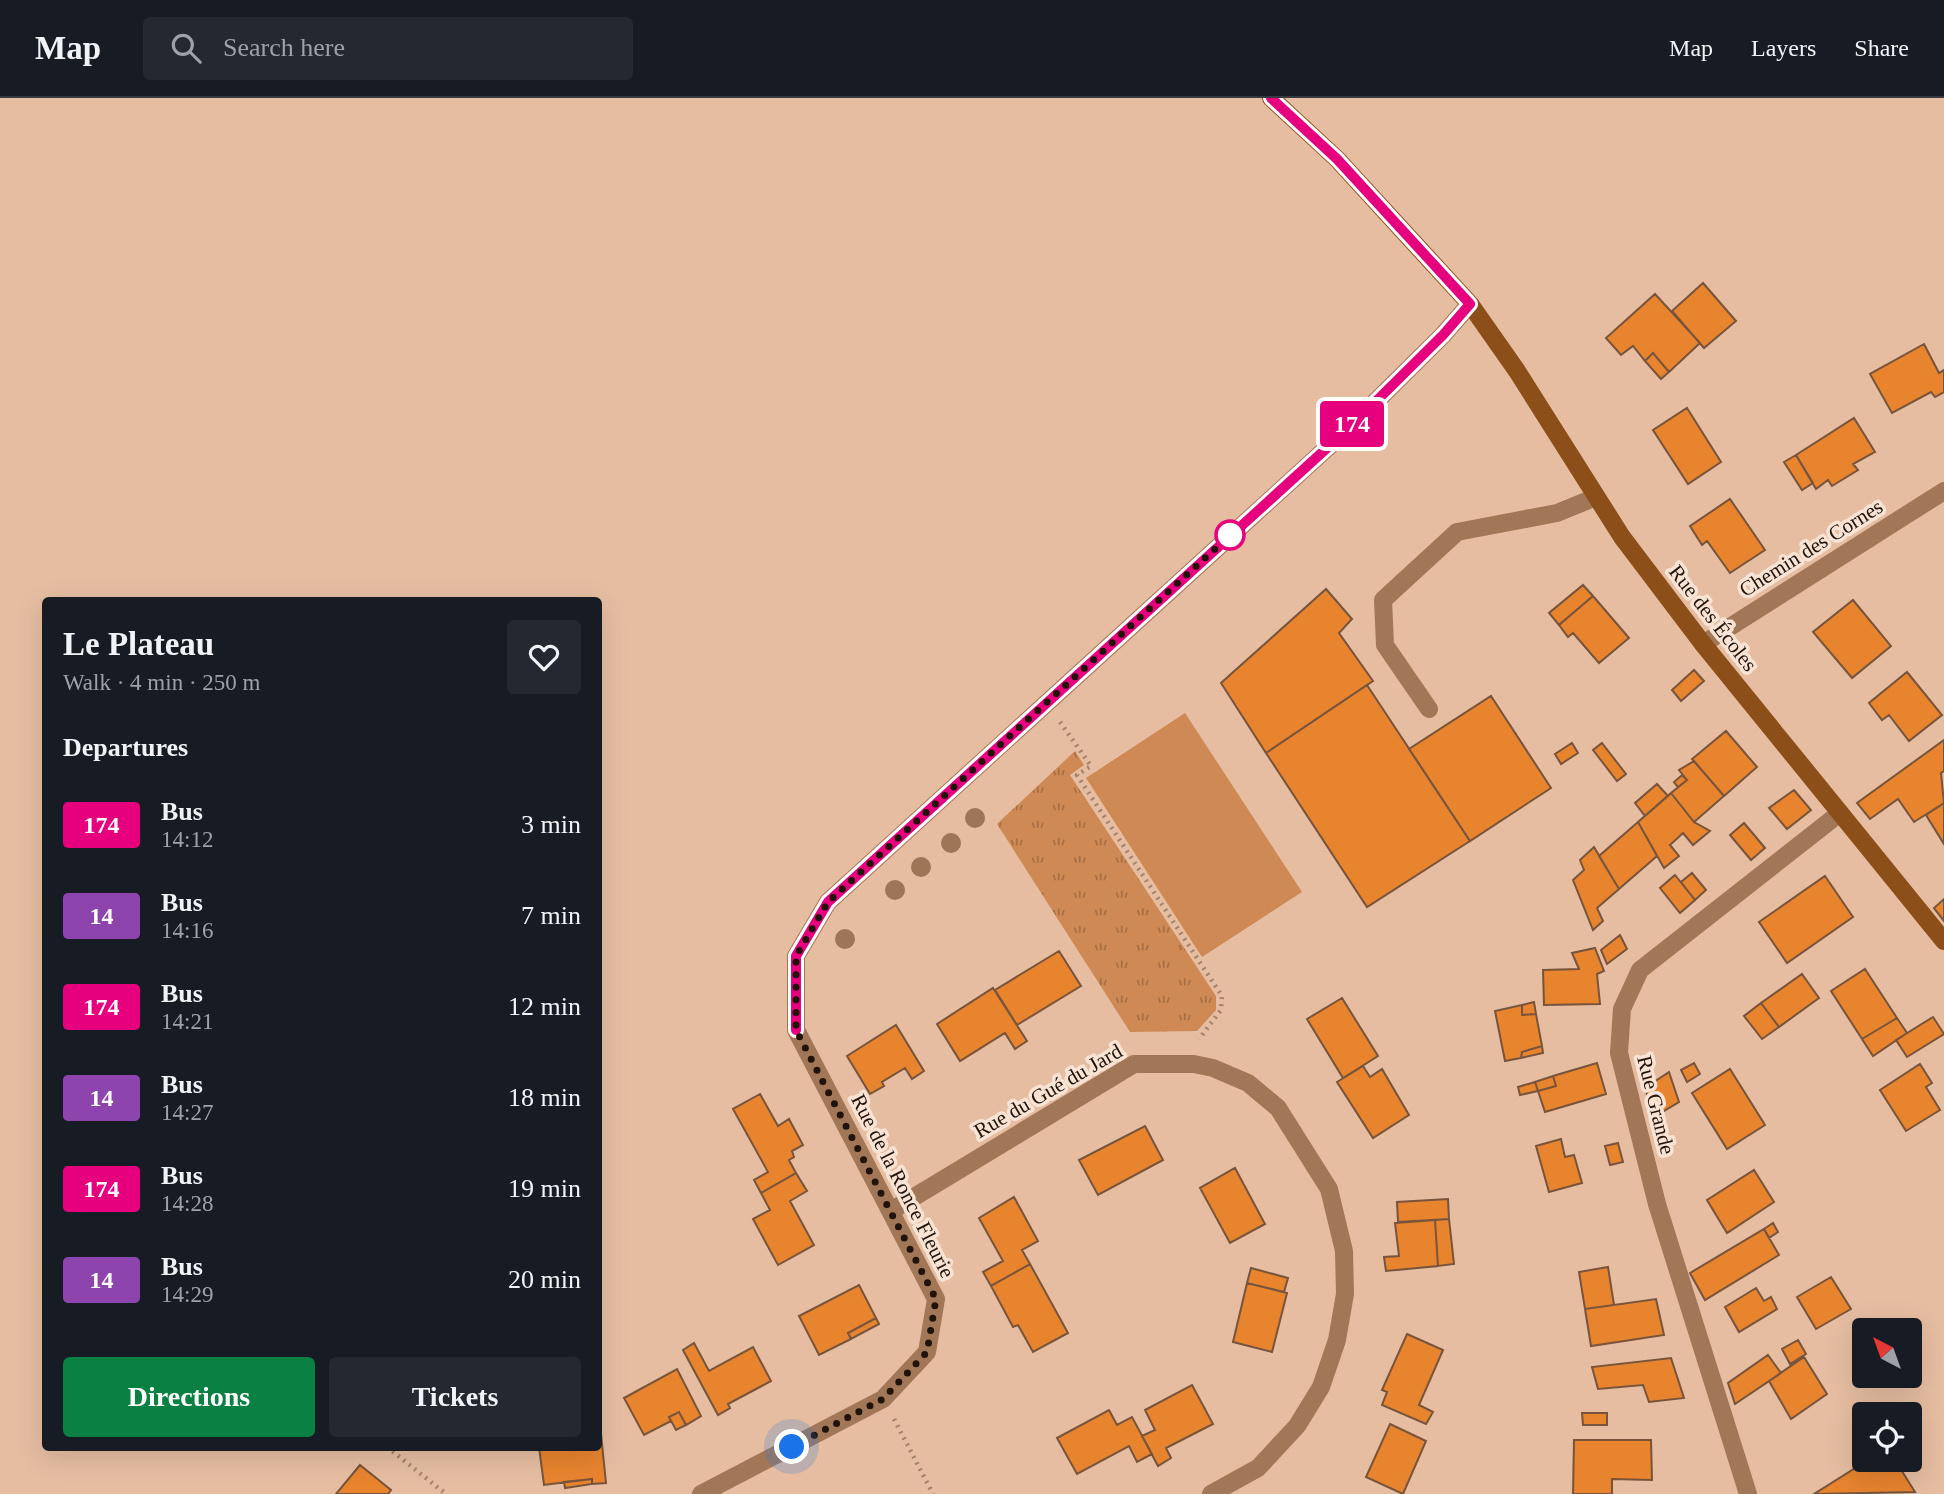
<!DOCTYPE html>
<meta charset="utf-8">
<style>
:root{--surface:#171b24;--page:#242831;--text:#f1f3f6;--muted:#9ea1a6;--line:#363941;--accent:#0b8043}
body{margin:0;font-family:"Times New Roman",serif;background:var(--page);color:var(--text);height:100vh;display:flex;flex-direction:column;font-size:26px;white-space:nowrap}
*{box-sizing:border-box;margin:0}
p{font-size:23px;color:var(--muted)}
.icon{flex:none;width:38px;height:38px;fill:none;stroke:currentColor;stroke-width:2;stroke-linecap:round;stroke-linejoin:round}
.map{position:relative;flex:1;overflow:hidden}
.sheet{position:absolute;left:42px;top:499px;width:560px;height:854px;display:flex;flex-direction:column;background:var(--surface);border-radius:7px;box-shadow:0 7px 28px #0002}
.sheet>*{flex:none}
.badge{padding:0 14px;border-radius:5px;font-size:24px;line-height:46px}
.needle{width:46px;rotate:319deg}
.fabs{position:absolute;left:1852px;top:1220px;display:grid;gap:14px}
.fabs a{display:grid;place-items:center;width:70px;height:70px;border-radius:7px;background:var(--surface);box-shadow:0 7px 28px #0002;font-size:35px}
.you{position:absolute;width:35px;height:35px;margin:-18px;border:5px solid #fff;border-radius:50%;background:#1a73e8;box-shadow:0 0 0 10px #1a73e833}
.map>.badge{position:absolute;translate:-50% -50%;box-shadow:0 0 0 4px #fff}
h2{padding:0 21px;font-size:26px;line-height:63px}
.round{display:grid;place-items:center;flex:none;width:74px;height:74px;border-radius:7px;background:var(--page)}
.head{display:flex;align-items:center;justify-content:space-between;height:119px;padding:0 21px}
h1{font-size:33px;font-weight:800;line-height:52px}
.action{display:flex;gap:14px;margin-top:auto;padding:14px 21px}
.action a{flex:1;height:80px;border-radius:7px;background:var(--accent);color:#fff;font-size:28px;font-weight:800;line-height:80px;text-align:center}
.action a+a{background:var(--page);color:var(--text)}
ul{padding:0;list-style:none}
li{display:flex;align-items:center;gap:21px;height:91px;padding:0 21px}
li div{flex:1}
li b{display:block;font-size:26px}
li em{font-style:normal}
li .badge{min-width:77px;font-weight:700;text-align:center}
header{display:flex;align-items:center;gap:42px;box-sizing:border-box;height:98px;padding:0 35px;background:var(--surface);border-bottom:2px solid var(--line)}
header strong{font-size:33px}
nav{display:flex;gap:38px;margin-inline-start:auto;font-size:24px}
.search{width:490px;height:63px;background:var(--page);display:flex;align-items:center;gap:18px;box-sizing:border-box;padding:0 24px;border-radius:7px;color:var(--muted);font-size:26px}
.map>svg:first-child{display:block}
.grass{fill:url(#grass-tufts)}
.pitch{fill:#ce8955}
.building{fill:#e8842e;stroke:#77543b;stroke-width:2}
.lines{fill:none;stroke-linecap:round;stroke-linejoin:round}
.path{stroke:#a2836d;stroke-width:4.5;stroke-dasharray:2 5;stroke-linecap:butt}
.lane{stroke:#a27758;stroke-width:18}
.street{stroke:#a27758;stroke-width:18}
.secondary{stroke:#8d4f1a;stroke-width:18}
.tree{fill:#9e7557}
.line-casing{stroke:#fff;stroke-width:16}
.line{stroke:#e6007e;stroke-width:10}
.walk{stroke:#211309;stroke-width:7;stroke-dasharray:0 12.6}
.stop-dot{fill:#fff;stroke:#e6007e;stroke-width:3.5}
.labels{text-anchor:middle;dominant-baseline:central;stroke-width:7;stroke-linejoin:round;paint-order:stroke}
.street-label{font-size:21px;fill:#211309;stroke:#f8e3d4}
</style>
<header>
<strong>Map</strong>
<div class="search"><svg class="icon" aria-label="search" viewBox="0 0 24 24"><circle cx="10" cy="10" r="6"/><path d="M15 15l6 6"/></svg>Search here</div>
<nav><a>Map</a><a>Layers</a><a>Share</a></nav>
</header>
<div class="map">
<svg width="1944" height="1396" viewBox="0 0 1944 1396">
<defs>
<pattern id="grass-tufts" width="24" height="20" patternUnits="userSpaceOnUse" patternTransform="scale(1.75)"><rect width="24" height="20" fill="#ce8955"/><path d="M3 7l-1-3M5 7V3M7 7l1-3M15 17l-1-3M17 17v-4M19 17l1-3" fill="none" stroke="#a76f45"/></pattern>
</defs>
<rect width="100%" height="100%" fill="#e6bda1"/>
<path class="grass" d="M 1075,653 L 1084,667 L 1070,677 L 1216,898 L 1216,912 L 1197,933 L 1130,934 L 997,726 Z"/>
<path class="pitch" d="M 1185,615 L 1302,794 L 1202,859 L 1086,680 Z"/>
<path class="building" d="M 1703,185 L 1736,223 L 1704,250 L 1672,213 Z
M 1655,196 L 1700,245 L 1669,274 L 1653,255 L 1645,263 L 1633,248 L 1621,257 L 1606,240 Z
M 1924,246 L 1939,275 L 1944,272 L 1944,294 L 1935,299 L 1931,294 L 1892,315 L 1870,276 Z
M 1653,255 L 1669,274 L 1661,281 L 1645,263 Z
M 1687,310 L 1721,364 L 1688,386 L 1653,332 Z
M 1854,320 L 1875,354 L 1853,366 L 1858,372 L 1832,388 L 1828,382 L 1816,391 L 1796,357 Z
M 1796,357 L 1813,385 L 1802,392 L 1784,364 Z
M 1730,401 L 1765,452 L 1730,475 L 1707,443 L 1702,447 L 1690,428 Z
M 1583,487 L 1593,498 L 1559,527 L 1549,515 Z
M 1326,491 L 1352,521 L 1339,535 L 1373,583 L 1266,655 L 1221,585 Z
M 1593,498 L 1629,540 L 1599,565 L 1573,535 L 1568,539 L 1559,527 Z
M 1853,502 L 1891,548 L 1852,580 L 1813,534 Z
M 1694,572 L 1704,583 L 1681,603 L 1672,592 Z
M 1907,574 L 1942,617 L 1909,643 L 1889,617 L 1882,622 L 1869,605 Z
M 1367,587 L 1470,743 L 1367,809 L 1266,655 Z
M 1491,598 L 1551,690 L 1470,743 L 1409,651 Z
M 1726,633 L 1757,669 L 1724,698 L 1692,661 Z
M 1944,642 L 1944,673 L 1941,675 L 1944,705 L 1914,724 L 1898,701 L 1870,721 L 1857,705 Z
M 1572,645 L 1578,655 L 1561,666 L 1555,656 Z
M 1602,645 L 1626,676 L 1617,683 L 1593,652 Z
M 1694,663 L 1724,698 L 1694,724 L 1671,695 L 1687,682 L 1679,672 Z
M 1682,677 L 1687,682 L 1678,689 L 1674,684 Z
M 1657,686 L 1668,698 L 1645,718 L 1635,705 Z
M 1794,692 L 1811,712 L 1787,731 L 1769,710 Z
M 1671,695 L 1694,724 L 1710,733 L 1693,747 L 1683,735 L 1670,747 L 1679,758 L 1664,770 L 1638,724 Z
M 1944,705 L 1944,746 L 1926,717 Z
M 1638,724 L 1657,758 L 1619,791 L 1599,758 Z
M 1744,725 L 1765,750 L 1751,762 L 1730,737 Z
M 1594,749 L 1619,791 L 1597,810 L 1603,823 L 1593,832 L 1573,782 L 1584,772 L 1580,762 Z
M 1692,775 L 1706,792 L 1695,802 L 1681,784 Z
M 1675,777 L 1695,802 L 1680,815 L 1660,790 Z
M 1825,778 L 1853,819 L 1787,865 L 1759,824 Z
M 1944,801 L 1944,823 L 1934,810 Z
M 1620,837 L 1627,851 L 1607,866 L 1601,852 Z
M 1595,850 L 1604,873 L 1597,876 L 1600,906 L 1544,907 L 1543,872 L 1579,871 L 1572,855 Z
M 1059,853 L 1081,888 L 1017,927 L 995,892 Z
M 1865,871 L 1897,920 L 1862,941 L 1831,893 Z
M 1802,876 L 1819,900 L 1779,929 L 1761,905 Z
M 993,890 L 1027,943 L 1015,951 L 1005,935 L 960,963 L 937,926 Z
M 1342,900 L 1378,958 L 1343,980 L 1307,921 Z
M 1534,904 L 1536,916 L 1522,917 L 1522,907 Z
M 1761,905 L 1779,929 L 1762,941 L 1744,918 Z
M 1522,907 L 1522,917 L 1536,916 L 1542,948 L 1522,954 L 1521,960 L 1505,963 L 1495,913 Z
M 1933,919 L 1944,936 L 1907,959 L 1896,942 Z
M 1897,920 L 1907,935 L 1873,958 L 1862,941 Z
M 896,927 L 924,973 L 912,981 L 905,970 L 882,984 L 884,988 L 870,996 L 847,958 Z
M 1542,948 L 1543,955 L 1521,960 L 1522,954 Z
M 1597,965 L 1606,996 L 1545,1014 L 1538,993 L 1556,988 L 1553,978 Z
M 1694,965 L 1700,976 L 1687,984 L 1681,972 Z
M 1920,966 L 1932,985 L 1926,989 L 1940,1012 L 1906,1033 L 1880,992 Z
M 1363,968 L 1370,979 L 1382,971 L 1409,1017 L 1373,1040 L 1337,984 Z
M 1730,971 L 1765,1027 L 1727,1051 L 1692,995 Z
M 1669,974 L 1679,1004 L 1654,1019 L 1645,990 Z
M 1553,978 L 1556,988 L 1538,993 L 1535,984 Z
M 1535,984 L 1538,993 L 1520,997 L 1518,989 Z
M 760,996 L 778,1028 L 789,1021 L 803,1047 L 792,1053 L 794,1059 L 789,1062 L 796,1075 L 761,1095 L 754,1082 L 768,1074 L 733,1011 Z
M 1145,1028 L 1163,1062 L 1098,1097 L 1079,1062 Z
M 1561,1041 L 1565,1059 L 1574,1057 L 1582,1085 L 1549,1094 L 1536,1048 Z
M 1618,1045 L 1623,1064 L 1610,1067 L 1605,1048 Z
M 1235,1070 L 1265,1126 L 1230,1145 L 1200,1090 Z
M 1754,1072 L 1774,1104 L 1727,1135 L 1707,1102 Z
M 796,1075 L 807,1093 L 790,1103 L 814,1147 L 778,1167 L 753,1121 L 770,1112 L 761,1095 Z
M 1014,1099 L 1038,1143 L 1022,1152 L 1030,1166 L 991,1188 L 983,1174 L 1003,1163 L 979,1120 Z
M 1448,1101 L 1449,1121 L 1398,1124 L 1397,1104 Z
M 1449,1121 L 1454,1166 L 1438,1168 L 1435,1122 Z
M 1435,1122 L 1438,1168 L 1386,1173 L 1384,1159 L 1399,1158 L 1395,1125 Z
M 1773,1125 L 1778,1134 L 1769,1140 L 1764,1131 Z
M 1764,1131 L 1779,1157 L 1705,1202 L 1690,1175 Z
M 1030,1166 L 1068,1235 L 1033,1254 L 1018,1227 L 1013,1229 L 991,1188 Z
M 1608,1169 L 1614,1207 L 1585,1211 L 1579,1174 Z
M 1251,1170 L 1288,1180 L 1284,1194 L 1247,1185 Z
M 1831,1179 L 1851,1211 L 1816,1231 L 1797,1199 Z
M 1247,1185 L 1287,1195 L 1272,1254 L 1233,1244 Z
M 859,1187 L 876,1220 L 848,1235 L 851,1241 L 819,1257 L 799,1218 Z
M 1756,1190 L 1764,1203 L 1771,1199 L 1777,1211 L 1739,1234 L 1725,1209 Z
M 1656,1201 L 1664,1237 L 1591,1248 L 1585,1211 Z
M 876,1220 L 879,1226 L 851,1241 L 848,1235 Z
M 1407,1236 L 1443,1252 L 1419,1307 L 1433,1314 L 1426,1326 L 1382,1307 L 1387,1294 L 1382,1292 Z
M 1798,1242 L 1806,1256 L 1790,1266 L 1782,1251 Z
M 694,1245 L 709,1273 L 753,1249 L 771,1283 L 728,1306 L 730,1310 L 718,1317 L 683,1252 Z
M 1768,1257 L 1781,1275 L 1735,1306 L 1728,1285 Z
M 1804,1259 L 1827,1296 L 1791,1321 L 1769,1283 Z
M 1671,1260 L 1684,1300 L 1649,1304 L 1643,1287 L 1598,1291 L 1592,1269 Z
M 677,1271 L 701,1318 L 686,1327 L 679,1314 L 669,1319 L 671,1323 L 644,1337 L 624,1300 Z
M 1192,1287 L 1213,1326 L 1166,1350 L 1171,1360 L 1158,1368 L 1142,1338 L 1155,1332 L 1145,1312 Z
M 1109,1312 L 1117,1327 L 1132,1319 L 1152,1356 L 1137,1364 L 1129,1348 L 1077,1376 L 1057,1340 Z
M 679,1314 L 686,1327 L 676,1332 L 669,1319 Z
M 1582,1315 L 1607,1315 L 1607,1327 L 1583,1327 Z
M 1390,1326 L 1426,1343 L 1403,1396 L 1366,1379 Z
M 601,1336 L 606,1385 L 592,1386 L 592,1381 L 544,1387 L 539,1349 L 598,1349 Z
M 1574,1342 L 1651,1342 L 1652,1382 L 1612,1381 L 1612,1396 L 1573,1396 Z
M 1868,1362 L 1895,1362 L 1915,1394 L 1814,1396 Z
M 360,1367 L 391,1392 L 388,1396 L 336,1396 Z
M 592,1381 L 592,1386 L 565,1390 L 564,1384 Z"/>
<g class="lines">
<path class="path" d="M 1060,624 L 1091,668 L 1077,677 L 1222,898 L 1221,912 L 1199,941
M 894,1321 L 933,1396
M 387,1349 L 446,1396"/>
<path class="lane" d="M 1429,611 L 1385,547 L 1383,502 L 1457,434 L 1557,415 L 1596,399"/>
<path class="street" d="M 1703,546 L 1944,393
M 891,1113 L 1134,966 L 1194,966 L 1213,970 L 1248,985 L 1278,1010 L 1329,1091 L 1344,1153 L 1345,1196 L 1337,1242 L 1321,1289 L 1297,1328 L 1258,1370 L 1211,1396
M 701,1396 L 883,1301 L 927,1254 L 936,1201 L 796,932 L 796,858 L 828,804 L 1349,330 L 1443,237 L 1470,206
M 1748,1396 L 1657,1106 L 1619,955 L 1622,911 L 1640,872 L 1840,715"/>
<path class="secondary" d="M 1271,0 L 1337,61 L 1470,206 L 1517,273 L 1622,439 L 1703,546 L 1944,843"/>
</g>
<g class="tree">
<circle cx="975" cy="720" r="10"/>
<circle cx="951" cy="745" r="10"/>
<circle cx="921" cy="769" r="10"/>
<circle cx="895" cy="792" r="10"/>
<circle cx="845" cy="841" r="10"/>
</g>
<g class="lines">
<g class="line-casing">
<path id="line" d="M 796,932 L 796,858 L 828,804 L 1349,330 L 1443,237 L 1470,206 L 1337,61 L 1271,0"/>
</g>
<use href="#line" class="line"/>
<path class="walk" d="M 792,1349 L 883,1301 L 927,1254 L 936,1201 L 796,932 L 796,858 L 828,804 L 1239,429 L 1230,437"/>
</g>
<circle class="stop-dot" cx="1230" cy="437" r="14"/>
<g class="labels">
<g class="street-label">
<text transform="translate(1811 450) rotate(-32)">Chemin des Cornes</text>
<text transform="translate(1713 520) rotate(52)">Rue des Écoles</text>
<text transform="translate(1048 993) rotate(-30)">Rue du Gué du Jard</text>
<text transform="translate(1656 1007) rotate(76)">Rue Grande</text>
<text transform="translate(903 1088) rotate(63)">Rue de la Ronce Fleurie</text>
</g>
</g>
</svg>
<div class="fabs">
<a><svg class="needle" viewBox="-14 -14 28 28"><path d="M0-13l5 13h-10z" fill="#e53935"/><path d="M0 13l5-13h-10z" fill="#9ea1a6"/></svg></a>
<a><svg class="icon" aria-label="locate" viewBox="0 0 24 24"><circle cx="12" cy="12" r="6"/><path d="M12 2v4M12 18v4M2 12h4M18 12h4"/></svg></a>
</div>
<div class="you" style="left:792px;top:1349px"></div>
<b class="badge" style="left:1352px;top:326px;background:#e6007e;color:#fff">174</b>
<section class="sheet">
<div class="head"><div><h1>Le Plateau</h1><p>Walk · 4 min · 250 m</p></div><a class="round"><svg class="icon" aria-label="heart" viewBox="0 0 24 24"><path d="M12 20l-8-8c-3-5 5-10 8-4 3-6 11-1 8 4z"/></svg></a></div>
<h2>Departures</h2>
<ul>
<li><span class="badge" style="background:#e6007e;color:#fff">174</span><div><b>Bus</b><p>14:12</p></div><em>3 min</em></li>
<li><span class="badge" style="background:#8e44ad;color:#fff">14</span><div><b>Bus</b><p>14:16</p></div><em>7 min</em></li>
<li><span class="badge" style="background:#e6007e;color:#fff">174</span><div><b>Bus</b><p>14:21</p></div><em>12 min</em></li>
<li><span class="badge" style="background:#8e44ad;color:#fff">14</span><div><b>Bus</b><p>14:27</p></div><em>18 min</em></li>
<li><span class="badge" style="background:#e6007e;color:#fff">174</span><div><b>Bus</b><p>14:28</p></div><em>19 min</em></li>
<li><span class="badge" style="background:#8e44ad;color:#fff">14</span><div><b>Bus</b><p>14:29</p></div><em>20 min</em></li>
</ul>
<div class="action"><a>Directions</a><a>Tickets</a></div>
</section>
</div>
